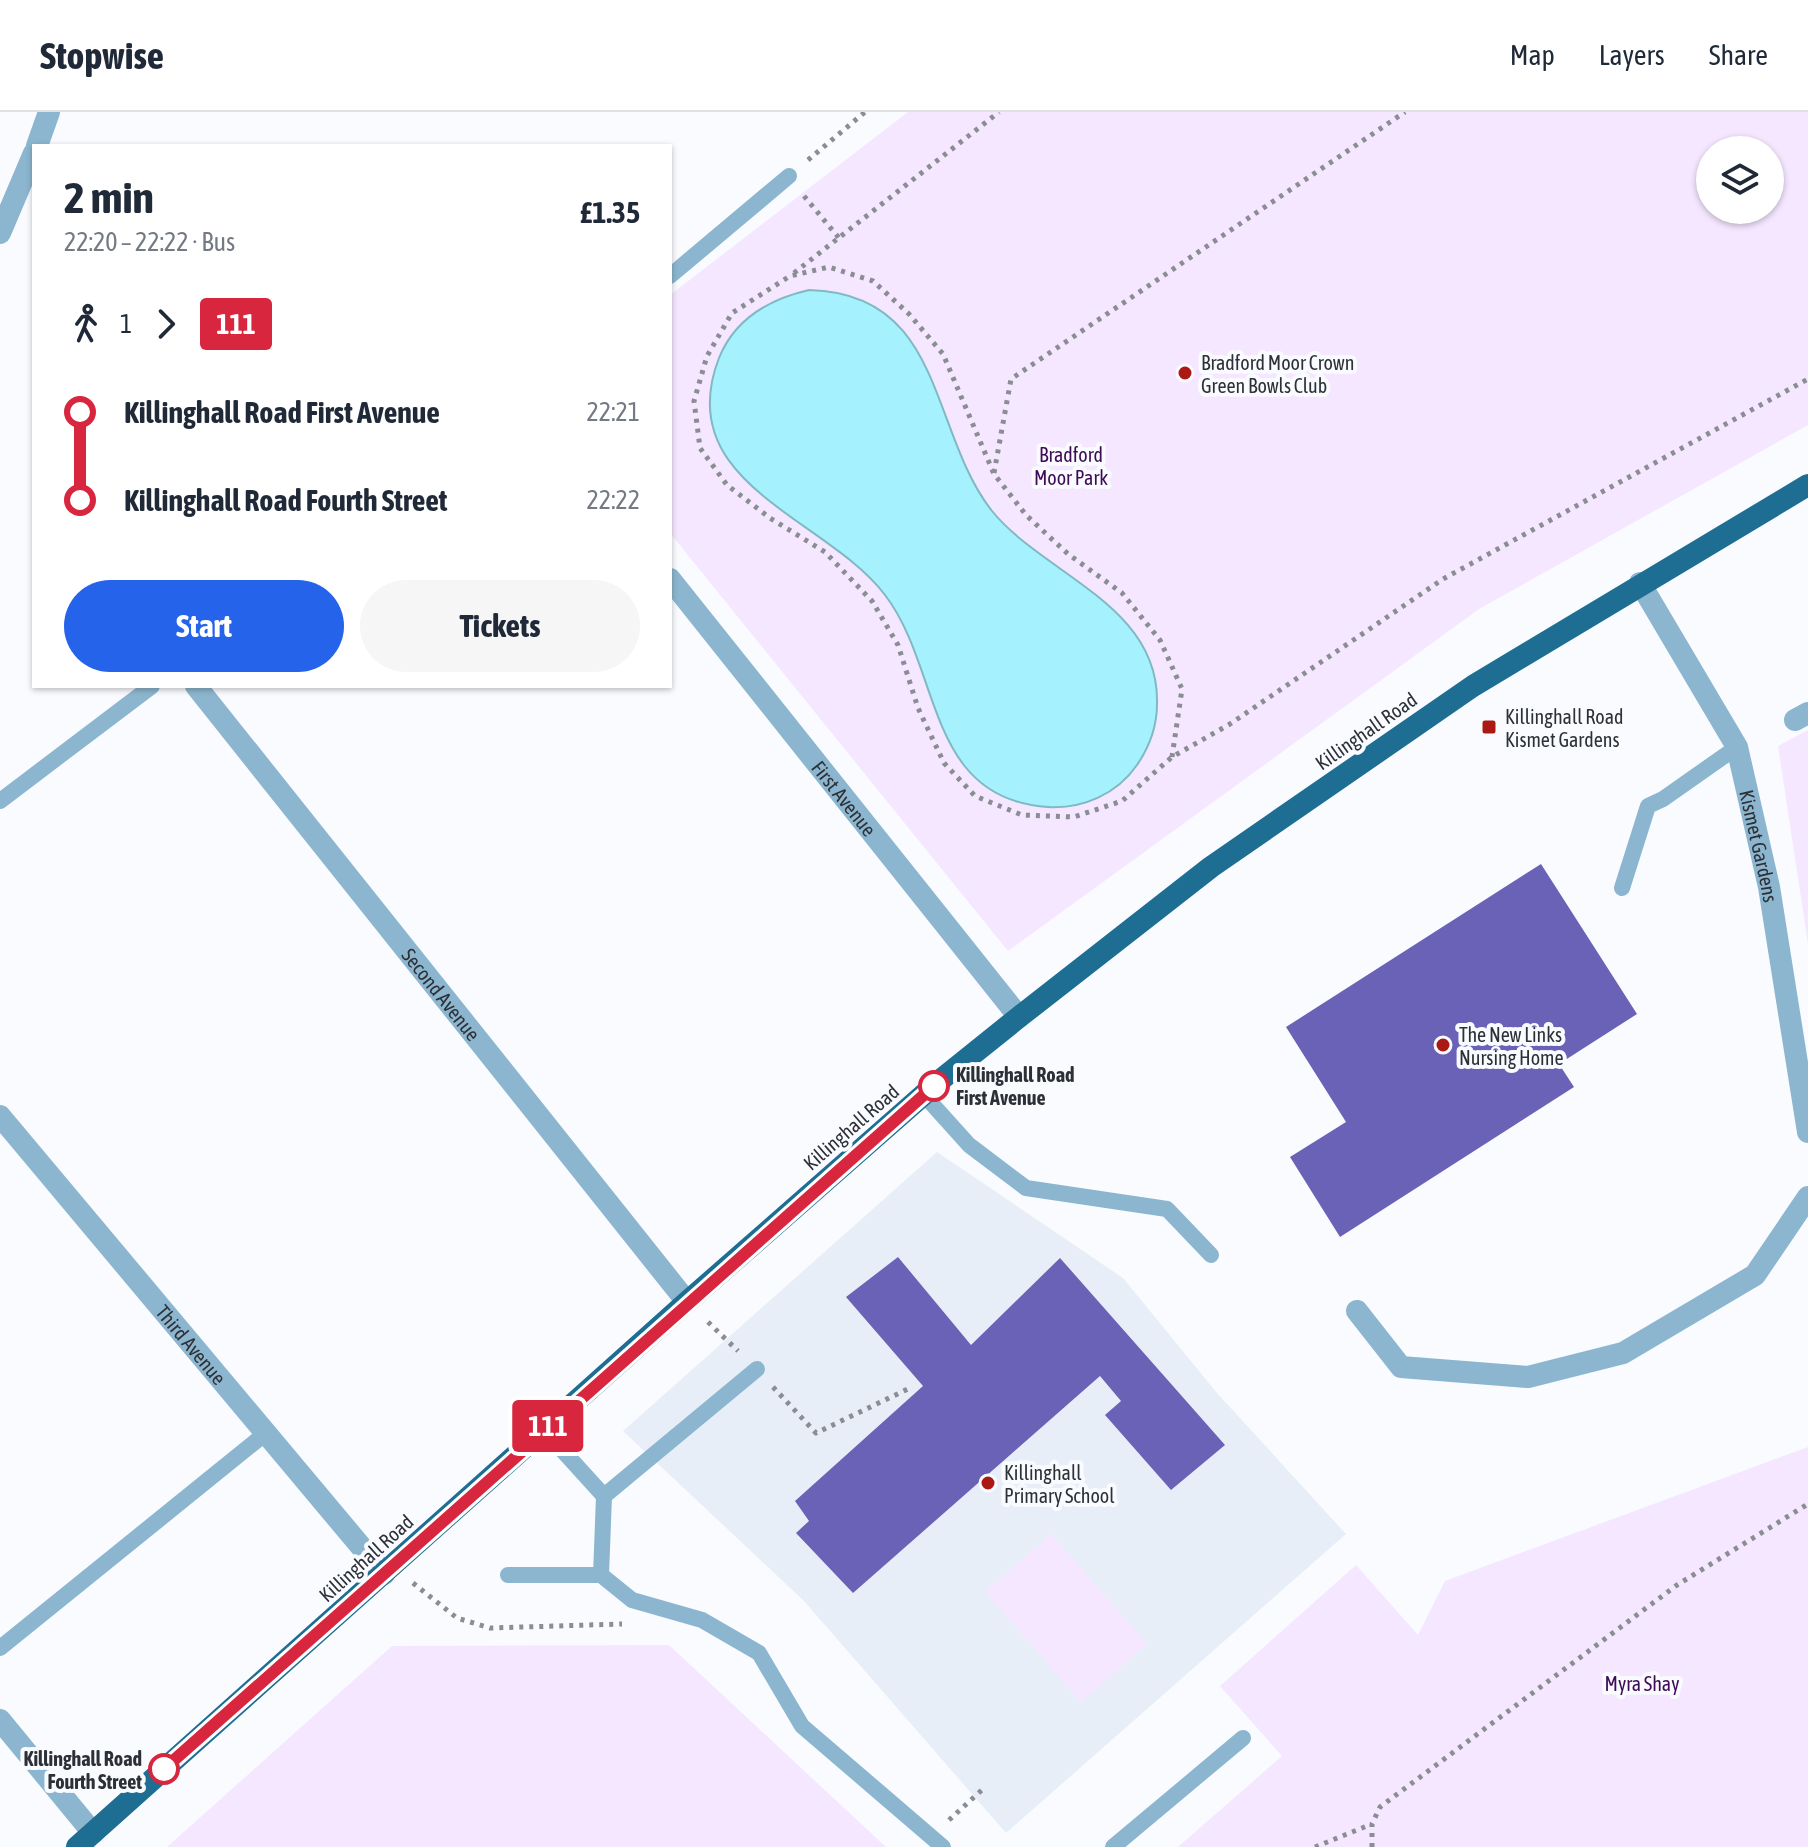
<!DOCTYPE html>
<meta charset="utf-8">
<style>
:root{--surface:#fff;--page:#f6f6f7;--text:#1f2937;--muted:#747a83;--line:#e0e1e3;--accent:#2563eb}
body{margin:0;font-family:"Asap Condensed",sans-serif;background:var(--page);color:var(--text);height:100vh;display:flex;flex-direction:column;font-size:30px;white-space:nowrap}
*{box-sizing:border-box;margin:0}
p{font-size:26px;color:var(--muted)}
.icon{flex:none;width:44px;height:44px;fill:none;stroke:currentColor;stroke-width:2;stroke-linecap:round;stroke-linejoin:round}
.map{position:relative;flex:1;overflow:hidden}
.sheet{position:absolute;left:32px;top:32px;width:640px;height:544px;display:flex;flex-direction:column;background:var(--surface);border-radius:0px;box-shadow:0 2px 6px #0004}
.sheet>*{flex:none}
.badge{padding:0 16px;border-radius:6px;font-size:28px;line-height:52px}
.fabs{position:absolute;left:1696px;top:24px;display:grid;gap:16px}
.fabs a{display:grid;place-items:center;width:88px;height:88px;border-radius:50%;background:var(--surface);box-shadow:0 2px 6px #0004;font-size:40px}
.map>.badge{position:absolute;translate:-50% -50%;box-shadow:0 0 0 4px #fff}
.legs{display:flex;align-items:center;gap:12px;height:88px;padding:0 32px;font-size:26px}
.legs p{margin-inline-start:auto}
.head{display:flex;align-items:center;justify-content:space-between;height:136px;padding:0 32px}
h1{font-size:44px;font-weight:700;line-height:60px}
.action{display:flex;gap:16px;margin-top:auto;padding:16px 32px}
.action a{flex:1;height:92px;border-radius:48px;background:var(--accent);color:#fff;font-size:32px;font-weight:700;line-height:92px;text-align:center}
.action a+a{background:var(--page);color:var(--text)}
ul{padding:0 32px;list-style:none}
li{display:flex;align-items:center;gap:28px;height:88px;font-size:30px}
li i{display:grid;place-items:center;width:12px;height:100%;margin:0 10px;background:currentColor}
li i::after{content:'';width:20px;height:20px;margin:-10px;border:6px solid;border-radius:50%;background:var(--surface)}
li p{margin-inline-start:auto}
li:first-child i{background:linear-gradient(#0000 50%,currentColor 0)}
li:last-child i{background:linear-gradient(currentColor 50%,#0000 0)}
header{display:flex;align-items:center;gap:48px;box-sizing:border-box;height:112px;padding:0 40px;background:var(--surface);border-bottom:2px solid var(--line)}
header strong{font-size:38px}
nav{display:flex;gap:44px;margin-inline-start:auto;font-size:28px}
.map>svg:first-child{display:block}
.built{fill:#e8eef7}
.green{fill:#f5e7ff;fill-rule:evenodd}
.water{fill:#a5f2fe;stroke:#81b8c2;stroke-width:2}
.building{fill:#6a62b6}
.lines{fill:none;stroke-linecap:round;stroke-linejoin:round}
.path{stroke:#8a8d92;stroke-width:5;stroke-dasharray:4 6;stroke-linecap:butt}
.service{stroke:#8cb6cf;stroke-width:16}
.minor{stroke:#8cb6cf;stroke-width:22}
.trunk{stroke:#1d6e92;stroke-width:22}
.line-1-casing{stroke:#fff;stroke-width:18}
.line-1{stroke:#d7263d;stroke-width:12}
.poi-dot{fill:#ab1914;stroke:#f9fbff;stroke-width:3}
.stop-1-dot{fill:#fff;stroke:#d7263d;stroke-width:4}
.labels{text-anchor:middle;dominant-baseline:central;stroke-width:8;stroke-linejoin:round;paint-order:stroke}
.poi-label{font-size:20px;fill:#2d3137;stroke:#f9fbff;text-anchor:start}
.park-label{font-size:20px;fill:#3e0b56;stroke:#f9fbff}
.street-label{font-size:20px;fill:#2d3137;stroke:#f9fbff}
.stop-label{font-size:20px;font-weight:bold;fill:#2d3137;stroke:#f9fbff;text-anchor:start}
</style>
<header>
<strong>Stopwise</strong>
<nav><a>Map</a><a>Layers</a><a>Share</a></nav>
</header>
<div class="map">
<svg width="1808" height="1735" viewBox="0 0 1808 1735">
<rect width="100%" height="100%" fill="#f9fbff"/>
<path class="built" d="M 937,1040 L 1123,1166 L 1217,1281 L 1346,1422 L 1006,1721 L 804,1489 L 623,1319 Z"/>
<path class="green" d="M 908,0 L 1808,0 L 1808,313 L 1479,497 L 1008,839 L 670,421 L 670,183 ZM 1710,38 L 1770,38 L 1770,98 L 1710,98 Z
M 1808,618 L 1808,832 L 1778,634 Z
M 1808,1335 L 1808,1735 L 1178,1735 L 1282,1644 L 1220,1574 L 1356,1453 L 1418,1523 L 1445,1469 Z
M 1051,1422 L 1147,1532 L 1081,1590 L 985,1480 Z
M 669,1533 L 886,1735 L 167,1735 L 392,1534 Z"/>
<path class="water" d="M 809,178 C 945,181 929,319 992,399 C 1044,463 1160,493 1157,592 C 1157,615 1150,634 1137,653 C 1117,682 1083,697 1048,695 C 925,687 942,557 885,483 C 827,406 670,372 719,246 C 735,206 770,187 809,178 Z"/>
<path class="building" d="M 1541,752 L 1637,902 L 1559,952 L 1574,975 L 1340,1125 L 1290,1045 L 1346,1010 L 1286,915 Z
M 898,1145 L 971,1233 L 1060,1146 L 1225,1333 L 1171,1378 L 1105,1303 L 1121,1289 L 1100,1264 L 853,1481 L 796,1421 L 809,1409 L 795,1389 L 923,1274 L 846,1185 Z"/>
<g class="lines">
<path class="path" d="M 808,48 L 865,0
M 804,84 L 839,126
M 794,161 L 999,0
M 994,361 L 1011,267 L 1405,0
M 1172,645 L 1182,577 L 1160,528 L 1122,481 L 1068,442 L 1026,403 L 994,362 L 943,242 L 909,202 L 873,169 L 829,155 L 790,164 L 732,201 L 707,244 L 694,289 L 700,336 L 727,373 L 770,406 L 825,440 L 872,489 L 898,533 L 918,596 L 944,651 L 975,684 L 1022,703 L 1074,705 L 1122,689 L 1172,645 L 1230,612 L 1443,467 L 1808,267
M 708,1210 L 738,1239
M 773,1275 L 816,1321 L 910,1276
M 413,1471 L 457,1506 L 490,1516 L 622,1512
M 949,1708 L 984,1676
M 1315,1735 L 1372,1712
M 1372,1735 L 1372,1712 L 1380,1695 L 1677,1473 L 1808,1392"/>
<path class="service" d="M 670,164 L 789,64
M 0,689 L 152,574
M 1622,776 L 1648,694 L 1663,687 L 1737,635
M 924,983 L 969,1033 L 1026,1076 L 1167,1097 L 1211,1143
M 544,1318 L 604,1384 L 757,1257
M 508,1463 L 601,1463 L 604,1384
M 601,1463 L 632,1488 L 702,1508 L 759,1541 L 802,1614 L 943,1735
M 0,1536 L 266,1321
M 1113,1735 L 1243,1626"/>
<g class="minor">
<path d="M 37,34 L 49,0"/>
<path d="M 0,121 L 34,41"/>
<path id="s1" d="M 670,467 L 1019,905"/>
<path id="s2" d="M 1640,471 L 1737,635 L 1769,775 L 1808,1020"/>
<path id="s3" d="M 196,574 L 687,1190"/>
<path d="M 1795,608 L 1808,601"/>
<path id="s4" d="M 0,1004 L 384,1462"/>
<path d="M 1357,1199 L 1401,1255 L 1528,1265 L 1623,1241 L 1755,1163 L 1808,1085"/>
<path d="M 0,1608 L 93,1721"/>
</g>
<path class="trunk" d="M 77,1735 L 687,1190 L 938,970 L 1019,905 L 1211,755 L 1473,574 L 1808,373"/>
</g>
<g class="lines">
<g class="line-1-casing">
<path id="line-1" d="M 164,1657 L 934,974"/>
</g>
<use href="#line-1" class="line-1"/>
</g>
<g class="poi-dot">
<circle cx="1185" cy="261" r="8"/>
<rect x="1481" y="607" width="16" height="16" rx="4"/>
<circle cx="1443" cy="933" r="8"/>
<circle cx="988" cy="1371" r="8"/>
</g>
<g class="stop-1-dot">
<circle cx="934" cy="974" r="14"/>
<circle cx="164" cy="1657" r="14"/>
</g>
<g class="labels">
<g class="poi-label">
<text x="1201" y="250">Bradford Moor Crown<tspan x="1201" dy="23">Green Bowls Club</tspan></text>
<text x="1505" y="604">Killinghall Road<tspan x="1505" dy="23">Kismet Gardens</tspan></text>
<text x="1459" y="922">The New Links<tspan x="1459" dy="23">Nursing Home</tspan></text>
<text x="1004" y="1360">Killinghall<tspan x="1004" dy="23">Primary School</tspan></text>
</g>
<g class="park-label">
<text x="1071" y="342">Bradford<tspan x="1071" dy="23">Moor Park</tspan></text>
<text x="1642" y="1571">Myra Shay</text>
</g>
<g class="street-label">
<text transform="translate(1366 619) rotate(-35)">Killinghall Road</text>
<text stroke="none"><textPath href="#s1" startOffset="280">First Avenue</textPath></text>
<text stroke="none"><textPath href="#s2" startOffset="292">Kismet Gardens</textPath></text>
<text stroke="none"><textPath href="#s3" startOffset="394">Second Avenue</textPath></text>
<text transform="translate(851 1015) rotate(-41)">Killinghall Road</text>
<text stroke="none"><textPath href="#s4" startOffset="298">Third Avenue</textPath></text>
<text transform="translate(366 1446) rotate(-42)">Killinghall Road</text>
</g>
<g class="stop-label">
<text x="956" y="962">Killinghall Road<tspan x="956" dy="23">First Avenue</tspan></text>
<text x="142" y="1646" text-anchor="end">Killinghall Road<tspan x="142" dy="23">Fourth Street</tspan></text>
</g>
</g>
</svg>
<div class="fabs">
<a><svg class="icon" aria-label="layers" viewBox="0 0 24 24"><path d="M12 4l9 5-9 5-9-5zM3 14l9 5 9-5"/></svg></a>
</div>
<b class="badge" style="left:548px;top:1314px;background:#d7263d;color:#fff">111</b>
<section class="sheet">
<div class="head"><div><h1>2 min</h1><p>22:20 – 22:22 · Bus</p></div><b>£1.35</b></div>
<div class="legs"><svg class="icon" aria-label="walk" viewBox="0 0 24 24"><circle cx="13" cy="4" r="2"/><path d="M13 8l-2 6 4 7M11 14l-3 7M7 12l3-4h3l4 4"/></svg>1<svg class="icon" aria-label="forward" viewBox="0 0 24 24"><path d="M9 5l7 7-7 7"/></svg><b class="badge" style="background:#d7263d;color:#fff">111</b></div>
<ul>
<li><i style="color:#d7263d"></i><b>Killinghall Road First Avenue</b><p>22:21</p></li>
<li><i style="color:#d7263d"></i><b>Killinghall Road Fourth Street</b><p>22:22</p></li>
</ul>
<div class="action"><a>Start</a><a>Tickets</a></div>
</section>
</div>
